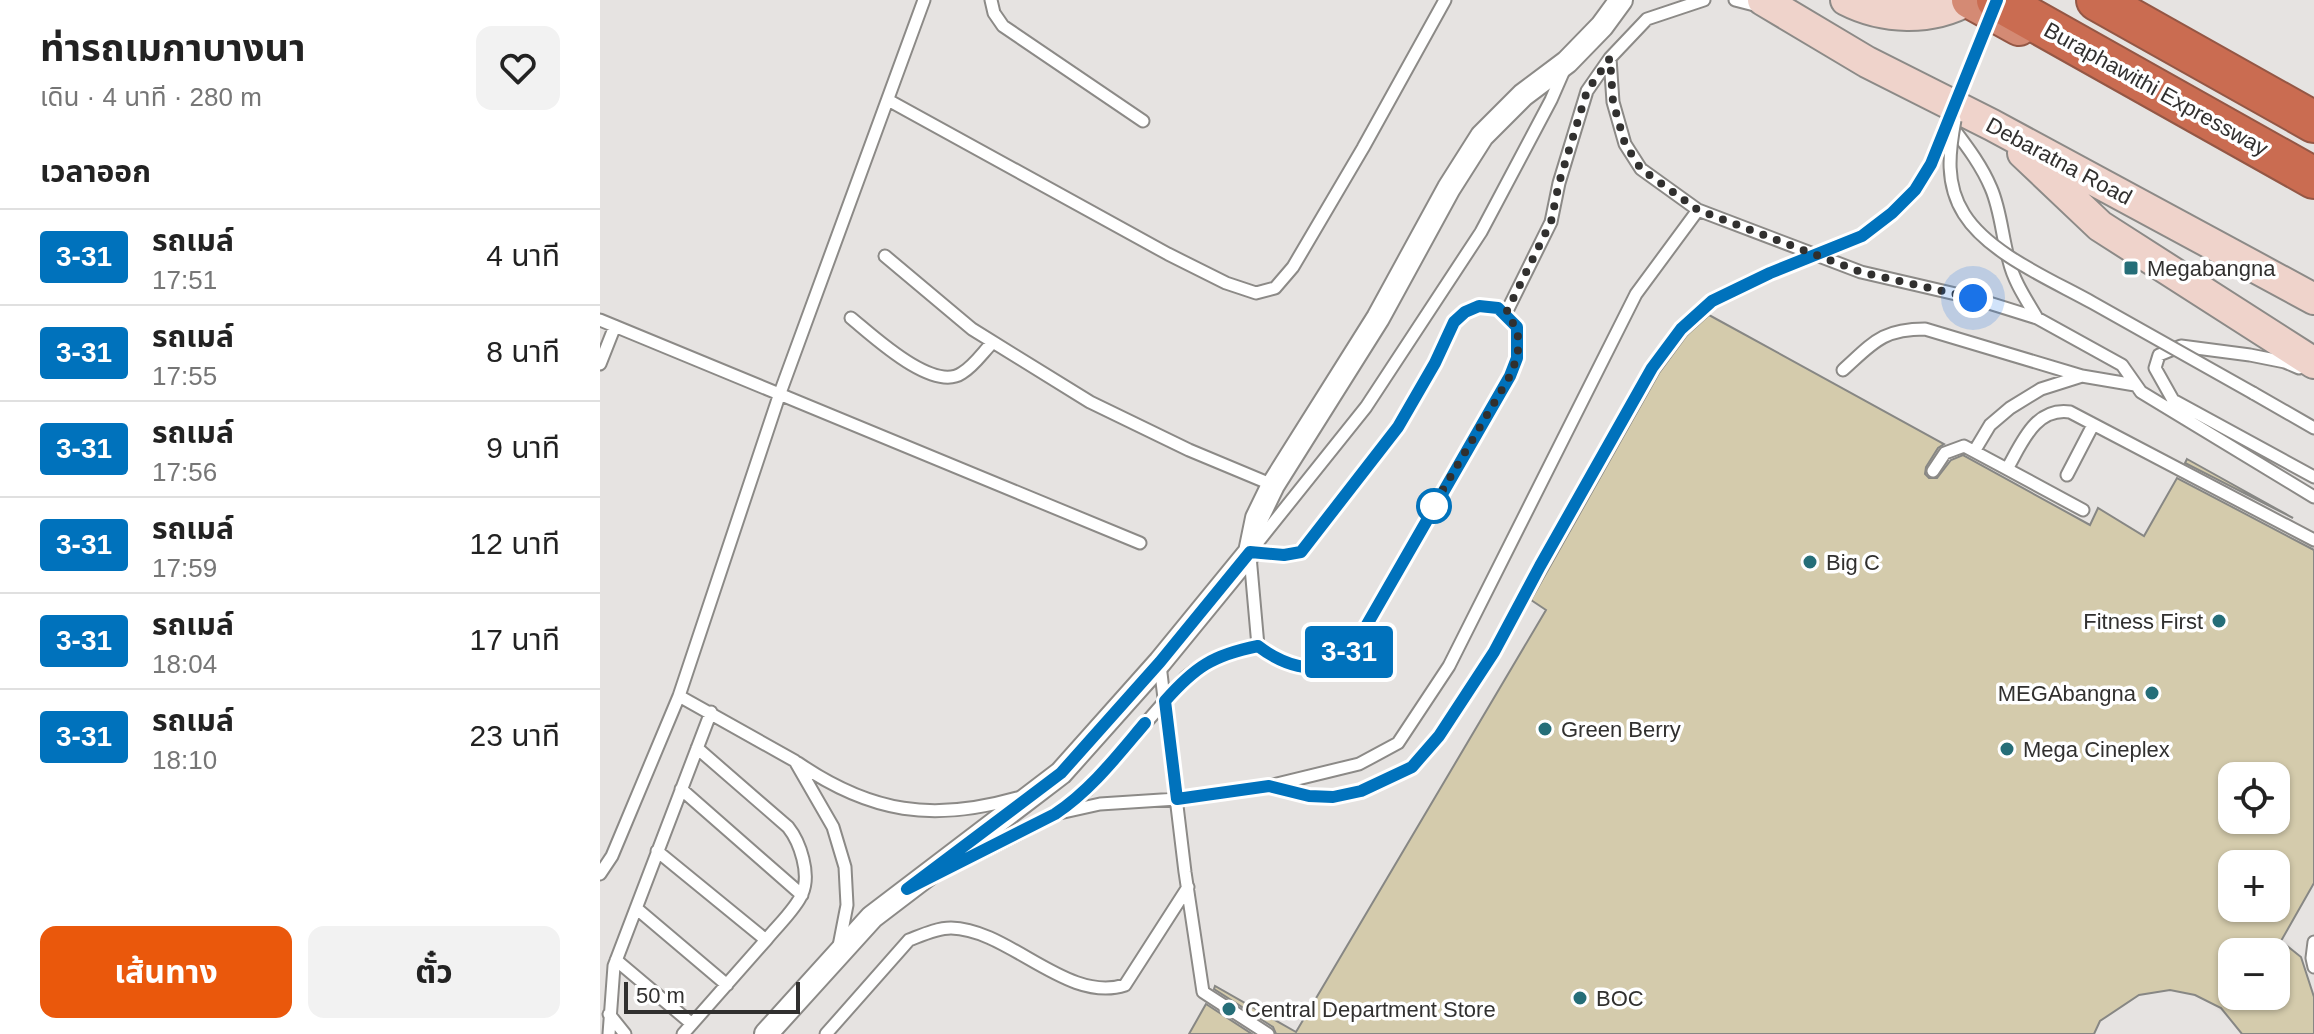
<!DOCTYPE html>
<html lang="th">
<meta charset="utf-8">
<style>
:root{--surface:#fff;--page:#f2f2f2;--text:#222;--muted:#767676;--line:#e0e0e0;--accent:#ea580c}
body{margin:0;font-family:Helvetica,"Noto Sans Thai",sans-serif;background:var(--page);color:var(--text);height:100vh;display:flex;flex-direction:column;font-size:30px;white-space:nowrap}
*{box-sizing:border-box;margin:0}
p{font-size:26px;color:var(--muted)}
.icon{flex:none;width:44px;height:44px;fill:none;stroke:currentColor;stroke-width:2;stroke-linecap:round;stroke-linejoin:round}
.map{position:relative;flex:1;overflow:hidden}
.details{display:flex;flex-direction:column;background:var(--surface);width:600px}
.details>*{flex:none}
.badge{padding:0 16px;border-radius:6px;font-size:28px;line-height:52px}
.buttons{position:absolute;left:1618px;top:762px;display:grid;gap:16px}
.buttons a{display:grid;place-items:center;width:72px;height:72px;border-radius:16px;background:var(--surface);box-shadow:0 2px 6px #0004;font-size:40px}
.scale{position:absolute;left:24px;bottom:20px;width:176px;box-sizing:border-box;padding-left:8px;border:4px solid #31302f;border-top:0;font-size:22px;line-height:28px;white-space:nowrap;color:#31302f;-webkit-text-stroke:6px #fff;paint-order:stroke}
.you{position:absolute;width:40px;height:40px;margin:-20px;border:6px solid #fff;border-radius:50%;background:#1a73e8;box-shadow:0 0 0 12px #1a73e833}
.map>.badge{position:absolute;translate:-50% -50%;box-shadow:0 0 0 4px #fff}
h2{padding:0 40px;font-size:30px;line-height:72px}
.round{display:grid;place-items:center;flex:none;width:84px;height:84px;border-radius:16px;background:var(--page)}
.summary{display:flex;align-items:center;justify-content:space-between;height:136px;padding:0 40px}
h1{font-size:38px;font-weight:700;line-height:60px}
.button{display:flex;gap:16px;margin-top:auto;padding:16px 40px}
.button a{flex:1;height:92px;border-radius:16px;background:var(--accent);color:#fff;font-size:32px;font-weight:700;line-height:92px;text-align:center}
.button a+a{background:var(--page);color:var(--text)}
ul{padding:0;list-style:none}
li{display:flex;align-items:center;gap:24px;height:96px;padding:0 40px;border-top:2px solid var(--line)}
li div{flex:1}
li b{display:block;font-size:30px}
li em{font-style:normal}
li .badge{min-width:88px;font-weight:700;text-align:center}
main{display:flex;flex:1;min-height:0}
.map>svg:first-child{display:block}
.building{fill:#d4cbac;stroke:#878784;stroke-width:2;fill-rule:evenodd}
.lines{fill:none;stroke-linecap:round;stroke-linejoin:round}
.service-casing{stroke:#8c8a87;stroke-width:15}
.minor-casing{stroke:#8c8a87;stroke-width:26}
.secondary-casing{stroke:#8c8a87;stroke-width:34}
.trunk-casing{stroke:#945745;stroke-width:40}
.motorway-casing{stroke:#945745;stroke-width:44}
.service{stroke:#fff;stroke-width:11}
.minor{stroke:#fff;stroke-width:22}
.secondary{stroke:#efd3cb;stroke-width:30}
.trunk{stroke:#d48a74;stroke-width:36}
.motorway{stroke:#ca6c51;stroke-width:40}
.service-bridge-casing{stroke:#8c8a87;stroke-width:15;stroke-linecap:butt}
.service-bridge{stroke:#fff;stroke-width:11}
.line-casing{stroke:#fff;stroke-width:18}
.line{stroke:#0072bc;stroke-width:12}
.walk{stroke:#31302f;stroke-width:8;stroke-dasharray:0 14.4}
.poi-dot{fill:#256e78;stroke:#fff;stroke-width:3}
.stop-dot{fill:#fff;stroke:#0072bc;stroke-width:4}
.labels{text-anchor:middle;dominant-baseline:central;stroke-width:7;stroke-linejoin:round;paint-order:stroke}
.street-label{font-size:22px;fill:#31302f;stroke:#fff}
.poi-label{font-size:22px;fill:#31302f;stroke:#fff;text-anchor:start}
</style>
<main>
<section class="details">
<div class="summary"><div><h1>ท่ารถเมกาบางนา</h1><p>เดิน · 4 นาที · 280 m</p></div><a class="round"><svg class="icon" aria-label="heart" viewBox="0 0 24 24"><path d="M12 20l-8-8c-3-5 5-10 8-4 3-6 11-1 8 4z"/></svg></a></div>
<h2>เวลาออก</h2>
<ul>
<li><span class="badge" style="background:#0072bc;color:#fff">3-31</span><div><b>รถเมล์</b><p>17:51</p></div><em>4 นาที</em></li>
<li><span class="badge" style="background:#0072bc;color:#fff">3-31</span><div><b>รถเมล์</b><p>17:55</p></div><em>8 นาที</em></li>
<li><span class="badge" style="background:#0072bc;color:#fff">3-31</span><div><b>รถเมล์</b><p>17:56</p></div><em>9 นาที</em></li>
<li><span class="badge" style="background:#0072bc;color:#fff">3-31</span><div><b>รถเมล์</b><p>17:59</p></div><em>12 นาที</em></li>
<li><span class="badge" style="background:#0072bc;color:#fff">3-31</span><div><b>รถเมล์</b><p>18:04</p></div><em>17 นาที</em></li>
<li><span class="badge" style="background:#0072bc;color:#fff">3-31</span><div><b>รถเมล์</b><p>18:10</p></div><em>23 นาที</em></li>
</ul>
<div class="button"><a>เส้นทาง</a><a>ตั๋ว</a></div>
</section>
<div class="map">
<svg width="1714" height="1034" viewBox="0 0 1714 1034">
<rect width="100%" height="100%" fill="#e6e3e1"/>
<path class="building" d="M 1109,315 L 1344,444 L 1338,448 L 1326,467 L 1325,474 L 1329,478 L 1337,478 L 1351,460 L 1363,455 L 1490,525 L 1498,508 L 1544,536 L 1577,478 L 1714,550 L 1714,883 L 1681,941 L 1701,957 L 1714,997 L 1714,1034 L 1642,1034 L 1621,1008 L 1595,995 L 1570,990 L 1539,995 L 1500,1021 L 1494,1034 L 676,1034 L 673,1027 L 614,989 L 615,986 L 696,1032 L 946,610 L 931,600 L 1059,373 L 1087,335 ZM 1632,776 L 1676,776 L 1676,820 L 1632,820 ZM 1632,864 L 1676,864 L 1676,908 L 1632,908 ZM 1632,952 L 1676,952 L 1676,996 L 1632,996 Z
M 1587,459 L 1693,518 L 1585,463 Z
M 606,1004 L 652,1034 L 589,1034 Z"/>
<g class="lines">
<g class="service-casing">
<path id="service" d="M 391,0 L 394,13 L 403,26 L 543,121
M 1135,0 L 1162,7
M 1010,58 L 1013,102 L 1025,144 L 1041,169 L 1098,210 L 1261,272 L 1373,298 L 1437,318 L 1522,365 L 1541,392 L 1714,497
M 288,100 L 568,254 L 626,283 L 656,293 L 675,288 L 693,267 L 763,148 L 845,0
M 1350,124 C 1365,144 1381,164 1391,188 C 1401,211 1402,237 1409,261 C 1414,282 1426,299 1437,318
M 285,256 L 372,329 L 490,402 L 589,450 L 673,485
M 906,313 L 951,222 L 959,183 L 987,91 L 1010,58 L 1047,19 L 1104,0
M 251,318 C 272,335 333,393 362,373 C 374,366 383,352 393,342
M 0,320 L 540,543
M 0,364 L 15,326
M 1699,368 L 1685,362 L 1650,355 L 1581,346 L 1559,355 L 1555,368 L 1573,400 L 1714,477
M 1243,370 C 1273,343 1282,329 1325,329 L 1482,376
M 1653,393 L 1714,428
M 1375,450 L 1390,425 L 1410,408 L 1441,389 L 1482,376 L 1535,385
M 1407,469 L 1483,510
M 1333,471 L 1345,453 L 1364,446 L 1407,469 C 1422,443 1435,407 1470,412 L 1714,540
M 1467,475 L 1493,425
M 658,542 L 766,407 L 881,232 L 951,100 L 965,68
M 650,552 L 684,555 L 701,552 L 798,427 L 835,363 L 854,322 L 865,312 L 879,306 L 898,308 L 917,327 L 917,358 L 910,376 L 761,635 C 755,643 749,656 741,661 C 715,677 680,663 658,646 L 650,556
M 560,665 L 585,872 L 603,992 L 668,1034
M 79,696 L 195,761 L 233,827 L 245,867 L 247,905 L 239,946
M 97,748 L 188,827 C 200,842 211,874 202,894 C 195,910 177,926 166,940
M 198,763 C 271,813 333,822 417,798
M 669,786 L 759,764 L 798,743 L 849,666 L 1036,294 L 1098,210
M 81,789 L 202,895
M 455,814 L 500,804 L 577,799 L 669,786 L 709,796 L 733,797 L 761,791 L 812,767 L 839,736 L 894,652 L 940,566
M 57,851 L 166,940 L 83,1034
M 354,866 C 399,843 448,823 487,790 L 586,677 C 608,659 630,652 658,646
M 0,874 L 12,856 L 79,696 L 180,393 L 324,0
M 36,908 L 127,985
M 1714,942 L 1712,958 L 1714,967
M 16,960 L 92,1024
M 9,1014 L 25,1034
M 9,1034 L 14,966 L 111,712
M 226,1034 L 309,940 C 322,935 337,928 351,928 C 409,929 467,1004 525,985 L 588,887"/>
</g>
<g class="minor-casing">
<path id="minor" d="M 166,1034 L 272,917 L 461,773 L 560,662 L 650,552 L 657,518 L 673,485 L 778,318 L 849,188 L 882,136 L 923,95 L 967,62 L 1002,26 L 1021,0"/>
</g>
<g class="secondary-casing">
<path id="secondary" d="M 1163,0 L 1267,62 L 1392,125 L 1714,299
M 1246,0 C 1283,19 1331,21 1368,0
M 1423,153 L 1500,226 L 1714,363"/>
</g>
<g class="trunk-casing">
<path id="trunk" d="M 1370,0 L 1419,27"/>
</g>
<g class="motorway-casing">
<path id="motorway" d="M 1397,0 L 1714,178
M 1497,0 L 1714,122"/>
</g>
<use href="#service" class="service"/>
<use href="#minor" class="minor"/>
<use href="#secondary" class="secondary"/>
<use href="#trunk" class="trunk"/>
<use href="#motorway" class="motorway"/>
<g class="service-bridge-casing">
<path id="service-bridge" d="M 1355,120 C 1349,152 1345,184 1364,214 C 1389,254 1452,280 1493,303 C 1547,333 1600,363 1653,393
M 940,566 L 1052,368 L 1081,329 L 1112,301 L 1191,264 L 1262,236 L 1292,213 L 1315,190 L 1331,164 L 1397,0"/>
</g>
<use href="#service-bridge" class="service-bridge"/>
</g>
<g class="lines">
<g class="line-casing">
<path id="line" d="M 545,723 C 517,756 491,790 455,814 L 307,889 L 461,773 L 560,662 L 650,552 L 684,555 L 701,552 L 798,427 L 835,363 L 854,322 L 865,312 L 879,306 L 898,308 L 917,327 L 917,358 L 910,376 L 761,635 C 755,643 749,656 742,661 C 715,677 680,663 658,646 C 613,655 595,667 565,701 L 577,799 L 669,786 L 709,796 L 733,797 L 761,791 L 812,767 L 839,736 L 894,652 L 940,566 L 1052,368 L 1081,329 L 1112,301 L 1170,273 L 1262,236 L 1292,213 L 1315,190 L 1331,164 L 1397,0"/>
</g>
<use href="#line" class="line"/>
<path class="walk" d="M 834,506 L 831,510 L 910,376 C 920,351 924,335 906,313 L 951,222 L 959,183 L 987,91 L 1010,58 L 1013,102 L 1025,144 L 1041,169 L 1098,210 L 1261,272 L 1373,298"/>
</g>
<g class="poi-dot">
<rect x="1523" y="260" width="16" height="16" rx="4"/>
<circle cx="1210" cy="562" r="8"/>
<circle cx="1619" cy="621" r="8"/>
<circle cx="1552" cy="693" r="8"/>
<circle cx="945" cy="729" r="8"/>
<circle cx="1407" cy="749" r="8"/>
<circle cx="980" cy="998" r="8"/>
<circle cx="629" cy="1009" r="8"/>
</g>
<circle class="stop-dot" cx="834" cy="506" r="16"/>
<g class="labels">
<g class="street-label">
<text transform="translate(1556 89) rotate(29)">Buraphawithi Expressway</text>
<text transform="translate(1459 161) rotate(28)">Debaratna Road</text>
</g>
<g class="poi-label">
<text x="1547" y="268">Megabangna</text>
<text x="1226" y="562">Big C</text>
<text x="1603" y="621" text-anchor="end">Fitness First</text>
<text x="1536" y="693" text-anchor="end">MEGAbangna</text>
<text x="961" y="729">Green Berry</text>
<text x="1423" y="749">Mega Cineplex</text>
<text x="996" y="998">BOC</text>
<text x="645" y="1009">Central Department Store</text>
</g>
</g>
</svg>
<div class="buttons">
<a><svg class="icon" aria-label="locate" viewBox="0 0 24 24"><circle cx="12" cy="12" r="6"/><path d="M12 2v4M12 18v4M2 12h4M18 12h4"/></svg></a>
<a>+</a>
<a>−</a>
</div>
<div class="scale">50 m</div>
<div class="you" style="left:1373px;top:298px"></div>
<b class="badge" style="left:749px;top:652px;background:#0072bc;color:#fff">3-31</b>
</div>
</main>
